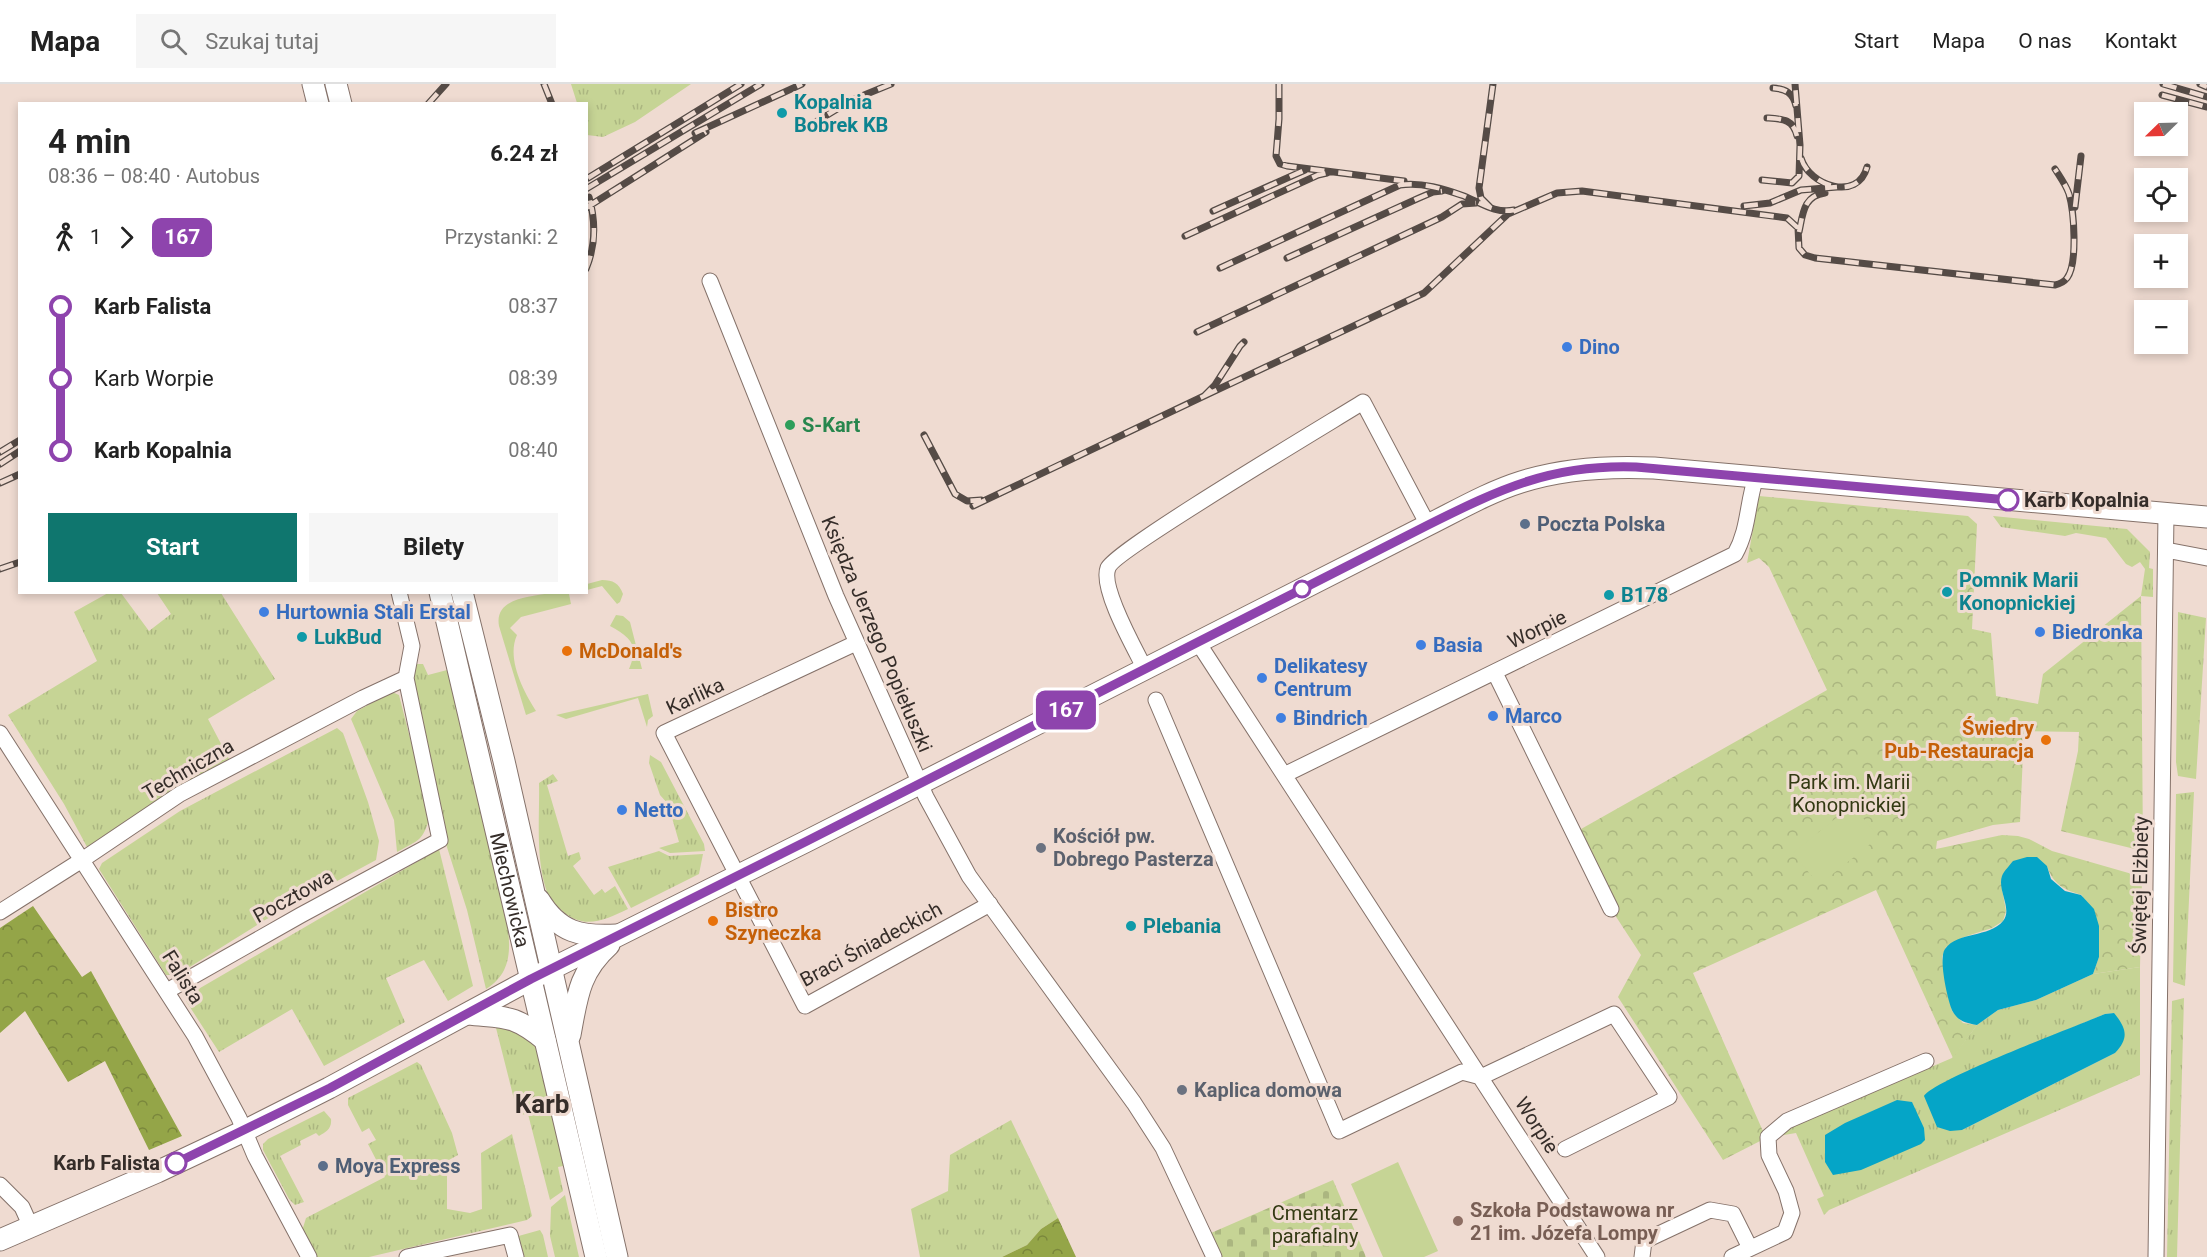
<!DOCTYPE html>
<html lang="pl">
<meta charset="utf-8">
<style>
:root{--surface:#fff;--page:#f6f6f6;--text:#222;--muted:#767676;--line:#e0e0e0;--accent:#0f766e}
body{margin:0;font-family:Roboto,sans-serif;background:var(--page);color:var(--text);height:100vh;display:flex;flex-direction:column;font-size:22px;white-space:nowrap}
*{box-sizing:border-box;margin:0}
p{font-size:20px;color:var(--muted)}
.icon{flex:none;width:33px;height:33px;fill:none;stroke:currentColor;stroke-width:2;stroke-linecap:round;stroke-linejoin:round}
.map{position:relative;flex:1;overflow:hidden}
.drawer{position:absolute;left:18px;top:18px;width:570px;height:492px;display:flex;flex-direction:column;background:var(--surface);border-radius:0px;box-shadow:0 3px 9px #0003}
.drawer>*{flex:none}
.badge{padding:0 12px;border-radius:9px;font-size:21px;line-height:39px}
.needle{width:39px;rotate:247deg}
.buttons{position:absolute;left:2134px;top:18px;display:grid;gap:12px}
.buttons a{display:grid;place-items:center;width:54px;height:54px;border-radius:0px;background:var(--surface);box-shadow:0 3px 9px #0003;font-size:30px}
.map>.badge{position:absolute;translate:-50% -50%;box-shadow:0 0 0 3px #fff}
.legs{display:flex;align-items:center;gap:9px;height:66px;padding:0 30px;font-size:20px}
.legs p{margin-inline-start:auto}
.summary{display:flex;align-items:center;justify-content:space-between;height:102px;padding:0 30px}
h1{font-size:33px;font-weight:700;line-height:45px}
.button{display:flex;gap:12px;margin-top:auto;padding:12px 30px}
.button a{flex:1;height:69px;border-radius:0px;background:var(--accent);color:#fff;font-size:24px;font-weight:700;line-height:69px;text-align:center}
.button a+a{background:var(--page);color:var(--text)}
ul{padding:0 30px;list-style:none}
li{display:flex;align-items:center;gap:21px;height:72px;font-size:22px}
li i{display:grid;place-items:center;width:9px;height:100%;margin:0 8px;background:currentColor}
li i::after{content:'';width:15px;height:15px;margin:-8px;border:4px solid;border-radius:50%;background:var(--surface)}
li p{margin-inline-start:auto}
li:first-child i{background:linear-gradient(#0000 50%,currentColor 0)}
li:last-child i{background:linear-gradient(currentColor 50%,#0000 0)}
header{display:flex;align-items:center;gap:36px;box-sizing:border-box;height:84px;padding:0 30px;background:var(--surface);border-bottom:2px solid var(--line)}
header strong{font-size:28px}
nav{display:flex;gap:33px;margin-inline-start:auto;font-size:21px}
.search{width:420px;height:54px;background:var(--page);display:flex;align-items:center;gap:15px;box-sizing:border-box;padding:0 21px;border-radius:0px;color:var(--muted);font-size:22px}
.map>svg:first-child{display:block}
.grass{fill:url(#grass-tufts);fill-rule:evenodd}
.forest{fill:url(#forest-crowns)}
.cemetery{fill:url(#cemetery-stones)}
.park{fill:url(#park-crowns)}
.garden{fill:#c6d495}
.water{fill:#05a5c7}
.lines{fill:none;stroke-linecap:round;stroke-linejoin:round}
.street-casing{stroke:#85726a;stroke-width:17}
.secondary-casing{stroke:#85726a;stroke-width:23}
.street{stroke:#fff;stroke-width:15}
.secondary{stroke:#fff;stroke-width:21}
.rail-casing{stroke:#554b46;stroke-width:7}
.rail{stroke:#efdbd1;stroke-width:4.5;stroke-dasharray:14;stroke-linecap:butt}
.line-1-casing{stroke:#fff;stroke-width:14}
.line-1{stroke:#8e44ad;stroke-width:9}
.culture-dot{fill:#0f9aa8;stroke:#efdbd1;stroke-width:2}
.shop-dot{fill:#3f7fe0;stroke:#efdbd1;stroke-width:2}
.leisure-dot{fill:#2e9e5b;stroke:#efdbd1;stroke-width:2}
.stop-1-dot{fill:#fff;stroke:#8e44ad;stroke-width:3}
.service-dot{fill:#5c6f8a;stroke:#efdbd1;stroke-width:2}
.food-dot{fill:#e8710a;stroke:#efdbd1;stroke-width:2}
.worship-dot{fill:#6b7280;stroke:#efdbd1;stroke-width:2}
.education-dot{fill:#8d6e63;stroke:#efdbd1;stroke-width:2}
.labels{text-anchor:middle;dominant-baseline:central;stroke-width:6;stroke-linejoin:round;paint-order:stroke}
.culture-label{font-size:20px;font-weight:bold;fill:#0d838f;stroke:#efdbd1;text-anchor:start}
.shop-label{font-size:20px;font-weight:bold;fill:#366cbe;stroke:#efdbd1;text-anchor:start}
.leisure-label{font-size:20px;font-weight:bold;fill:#27864d;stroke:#efdbd1;text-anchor:start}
.stop-label{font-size:20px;font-weight:bold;fill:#352d29;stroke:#efdbd1;text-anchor:start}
.service-label{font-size:20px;font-weight:bold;fill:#4e5e75;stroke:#efdbd1;text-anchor:start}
.street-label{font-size:20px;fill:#352d29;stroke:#efdbd1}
.food-label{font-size:20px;font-weight:bold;fill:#c56008;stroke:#efdbd1;text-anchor:start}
.park-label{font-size:20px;fill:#333a13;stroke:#efdbd1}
.worship-label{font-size:20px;font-weight:bold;fill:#5b616d;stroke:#efdbd1;text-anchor:start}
.education-label{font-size:20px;font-weight:bold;fill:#785e54;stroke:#efdbd1;text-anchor:start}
.district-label{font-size:26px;font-weight:bold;fill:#352d29;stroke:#efdbd1}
</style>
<header>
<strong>Mapa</strong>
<div class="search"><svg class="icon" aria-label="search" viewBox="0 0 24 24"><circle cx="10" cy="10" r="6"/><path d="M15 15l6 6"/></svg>Szukaj tutaj</div>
<nav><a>Start</a><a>Mapa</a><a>O nas</a><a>Kontakt</a></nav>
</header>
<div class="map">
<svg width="2207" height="1173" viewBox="0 0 2207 1173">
<defs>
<pattern id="grass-tufts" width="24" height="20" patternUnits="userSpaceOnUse" patternTransform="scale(1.5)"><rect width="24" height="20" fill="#c6d495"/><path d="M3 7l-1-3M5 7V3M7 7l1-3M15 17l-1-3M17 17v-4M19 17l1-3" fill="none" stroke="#abb680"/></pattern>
<pattern id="forest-crowns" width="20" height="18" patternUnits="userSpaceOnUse" patternTransform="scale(1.5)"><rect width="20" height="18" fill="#94a548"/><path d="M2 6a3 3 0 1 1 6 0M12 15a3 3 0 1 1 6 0" fill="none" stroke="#7a873c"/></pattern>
<pattern id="cemetery-stones" width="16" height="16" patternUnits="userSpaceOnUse" patternTransform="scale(1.5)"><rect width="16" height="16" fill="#c6d495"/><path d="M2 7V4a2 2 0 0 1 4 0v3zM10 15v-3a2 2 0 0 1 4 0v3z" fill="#abb680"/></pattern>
<pattern id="park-crowns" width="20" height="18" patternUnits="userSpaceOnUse" patternTransform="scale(1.5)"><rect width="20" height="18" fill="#c6d495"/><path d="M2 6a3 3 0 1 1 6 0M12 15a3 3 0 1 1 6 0" fill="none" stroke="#abb680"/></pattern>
</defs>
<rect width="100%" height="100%" fill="#efdbd1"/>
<path class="grass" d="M 571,0 L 691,0 L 635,38 L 603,53 L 587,51 L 586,20 L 577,19 Z
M 1993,432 L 2127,445 L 2150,468 L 2149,484 L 2153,485 L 2153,513 L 2141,512 L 2145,485 L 2140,478 L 2132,483 L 2126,480 L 2106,454 L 2076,449 L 2065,452 L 2001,443 Z
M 108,509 L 121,509 L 149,547 L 171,530 L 157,509 L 221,509 L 275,595 L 208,635 L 229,675 L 158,716 L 87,763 L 64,720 L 8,631 L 97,577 L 74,528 Z
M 2178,528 L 2206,534 L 2196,695 L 2178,692 L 2176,678 Z
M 415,580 L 423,580 L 428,591 L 451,585 L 508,845 C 511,870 509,891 486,905 L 467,826 L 445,757 L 411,608 Z
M 392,608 L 399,611 L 430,732 C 423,757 419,756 397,768 L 394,736 L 351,635 L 357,627 Z
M 337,644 L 343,649 L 368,718 L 379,757 L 376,776 L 265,836 L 177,891 L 166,891 L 99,785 L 102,779 L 180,727 Z
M 650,671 L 661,678 L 704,760 L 705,767 L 670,769 L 659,764 L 679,758 L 668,720 L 660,711 L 649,679 Z
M 553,690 L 558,697 L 547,701 L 568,772 L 579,768 L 581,775 L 573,782 L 594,811 L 602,805 L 605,809 L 615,802 L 628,825 C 603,837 582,847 559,824 L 556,827 C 533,790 540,740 539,699 Z
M 2194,708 L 2185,902 L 2173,898 L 2176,710 Z
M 439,765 L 473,902 L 448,917 L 424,876 L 386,894 L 405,938 L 324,982 L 292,925 L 219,968 L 186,917 L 195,907 Z
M 659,767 L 669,772 L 703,770 L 699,790 L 631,824 L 608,783 Z
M 2140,883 L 2140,991 L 1829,1126 L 1824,1131 L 1817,1115 L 1824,1112 L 1796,1049 L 1766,1054 L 1952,974 L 1977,941 L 1998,926 L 2036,916 L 2093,890 ZM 2114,929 L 2115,969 L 1962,1046 L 1969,987 L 2105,930 Z
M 2184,914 L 2177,1173 L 2167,1173 L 2172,917 Z
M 495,940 L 522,948 L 539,965 L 568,1081 L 558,1083 L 563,1107 L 550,1116 L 528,1030 L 518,1031 Z
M 417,978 L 421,981 L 452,1049 L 458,1071 L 447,1077 L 447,1125 L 470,1129 L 482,1125 L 481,1069 L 512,1050 L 532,1132 L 527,1136 L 369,1173 L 317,1173 L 302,1147 L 306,1134 L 385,1093 L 368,1060 L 376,1056 L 369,1044 L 362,1048 L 348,1021 L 348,1014 Z
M 324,1027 L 331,1035 C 332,1045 326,1048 319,1052 L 316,1049 L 300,1057 L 301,1061 L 280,1072 L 304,1118 L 295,1121 L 289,1115 L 263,1066 L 263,1060 L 268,1055 Z
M 1011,1036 L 1058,1134 L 1041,1145 L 1027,1161 L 1002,1173 L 920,1173 L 911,1125 L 948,1107 L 950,1071 Z
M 565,1111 L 579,1173 L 555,1173 L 550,1152 L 551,1123 Z
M 540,1146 L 543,1151 L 548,1173 L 520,1173 L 515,1153 Z"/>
<path class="forest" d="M 33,822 L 82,893 L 91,887 L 182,1052 L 149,1066 L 105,977 L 68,998 L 25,927 L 0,949 L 0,844 Z
M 1058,1134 L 1076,1173 L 1002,1173 L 1027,1161 L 1041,1145 Z"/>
<path class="cemetery" d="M 1333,1096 L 1366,1173 L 1222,1173 L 1211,1149 Z"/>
<path class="park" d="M 1759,412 L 1968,432 L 1977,440 L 1972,545 L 1991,549 L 1996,612 L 2038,620 L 2043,590 L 2141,512 L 2143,767 L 2061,747 L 2078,667 L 2079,648 L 2024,647 L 2020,738 L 1993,741 L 1937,757 L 1936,765 L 2002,751 L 2018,752 L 2029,755 L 2052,767 L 2139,792 L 2142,794 L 2140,883 L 2093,890 L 2099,873 L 2082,811 C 2064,806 2053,800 2047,782 L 2002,805 L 2006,827 L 2003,837 L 1992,844 L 1964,853 L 1946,863 L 1942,873 L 1952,927 L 1963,939 L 1977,941 L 1953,974 L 1876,806 L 1693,889 L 1766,1054 L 1723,1076 L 1618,913 L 1641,871 L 1611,825 L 1574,749 L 1827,606 L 1769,483 L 1759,474 L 1747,479 Z"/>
<path class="garden" d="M 602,496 C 613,496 619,499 623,510 L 620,518 L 617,520 L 602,502 L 587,506 L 587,500 Z
M 549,509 L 574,509 L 569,510 L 571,520 L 521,533 L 510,544 L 517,551 C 506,575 524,608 536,627 L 526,631 L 499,542 C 494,514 530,513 549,509 Z
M 616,531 L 623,532 L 630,538 L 642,585 L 629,585 C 639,562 632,554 610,542 Z
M 648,610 L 653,632 L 648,636 L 647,643 L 638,614 L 566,635 L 556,631 Z
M 1852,721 L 1879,753 L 1819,801 L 1793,769 Z
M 1398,1078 L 1438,1167 L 1424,1173 L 1383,1173 L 1351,1100 Z"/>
<path class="water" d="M 2027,773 L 2037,773 L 2047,782 L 2051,795 L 2065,807 L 2081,811 L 2094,825 L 2099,842 L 2099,873 L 2093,890 L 2036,916 L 1998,926 L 1977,941 C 1967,939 1959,938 1953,928 C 1948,919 1938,874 1945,865 C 1958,847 1989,854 2003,837 C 2013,825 1997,806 2002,792 C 2004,787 2010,781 2013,777 Z
M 2114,929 C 2127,945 2129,954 2115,969 L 1962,1046 L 1950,1047 L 1937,1043 L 1924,1012 C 1935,995 2077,942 2105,930 Z
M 1897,1016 L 1912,1018 L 1924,1044 L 1925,1056 L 1921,1060 L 1861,1086 L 1833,1091 L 1825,1078 L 1825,1051 L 1845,1039 Z"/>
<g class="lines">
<g class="street-casing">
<path id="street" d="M 710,197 L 836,512 L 926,713 L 969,792 L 1134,1019 L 1163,1064 L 1214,1173
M 2166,466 L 2207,474
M 1197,557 L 1597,1173
M 856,559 L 664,649 L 805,922 L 990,820
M 1145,585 C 1135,565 1100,504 1108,484 C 1114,467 1331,338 1363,318 L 1428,441
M 1495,589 L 1611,825
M 1156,616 L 1339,1047 L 1462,988 L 1481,993 L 1614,930 L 1669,1013 L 1565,1065
M 0,649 L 195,952 L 239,1034 L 255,1072 L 309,1173
M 1284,691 L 1735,470 C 1749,445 1747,419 1756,393
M 0,828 L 82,776 L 180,710 L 363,614 L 406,594
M 167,907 L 301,831 L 440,756 L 406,594 L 412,562 L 399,508
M 0,1101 L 22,1123 L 31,1143
M 407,1173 L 510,1151 L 516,1173
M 1642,1173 L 1644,1157 L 1710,1126 L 1733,1130 L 1750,1164
M 1732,1173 L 1785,1148 L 1792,1129 L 1786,1107 L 1769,1071 L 1768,1053 L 1787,1037 L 1926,977
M 2156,1173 L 2166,430"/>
</g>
<g class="secondary-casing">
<g id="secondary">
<path d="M 313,0 L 318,20"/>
<path d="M 336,0 L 341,20"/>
<path id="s1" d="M 440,508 L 596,1173"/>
<path d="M 462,508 L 504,677 L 617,1173"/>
<path d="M 539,816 C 559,849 581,853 617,851"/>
<path d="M 468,930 C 506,934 513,930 545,956"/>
<path d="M 570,951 C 577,913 579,888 609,861"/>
<path d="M 0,1156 L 157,1088 L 244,1047 L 329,1004 L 531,895 L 807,757 L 1428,441 C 1458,426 1489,408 1521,398 C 1564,384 1609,382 1654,384 L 2207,433"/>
</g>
</g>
<use href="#street" class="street"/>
<use href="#secondary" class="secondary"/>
<g class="rail-casing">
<path id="rail" d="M 544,0 L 552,20
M 1279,0 L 1279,35 L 1276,72 L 1280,80 L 1287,82 L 1404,97
M 2163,0 L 2207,13
M 2200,0 L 2207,3
M 1773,4 C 1786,5 1793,9 1796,22
M 2162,11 L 2207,23
M 428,20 L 446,0
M 1767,34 C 1783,35 1793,35 1797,52
M 804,45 L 852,16 L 891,0
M 695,49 L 802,0
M 1801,74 C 1809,102 1858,118 1867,83
M 588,94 L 741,0
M 1762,96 L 1792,99 L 1799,92 L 1800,61 L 1795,0
M 586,105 L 761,0
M 1744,122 L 1770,119 L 1801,106 L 1837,103
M 1490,123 L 1481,114 L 1479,104 L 1493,0
M 2075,123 L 2081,72
M 586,124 L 706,48
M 1213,127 L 1305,86
M 1799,148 C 1803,130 1803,112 1825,109
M 1185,152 L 1318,91 L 1327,89
M 1287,174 L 1419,114 L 1433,108 L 1442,107
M 1220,184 L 1400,101 C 1422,98 1444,105 1464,112 C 1481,119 1496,130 1514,126
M 586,185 C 596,161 596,138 589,113
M 1197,248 L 1442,133 L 1462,120 L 1476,119
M 1204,312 L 1424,209 L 1508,130 L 1557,109 L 1582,107 L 1787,134 L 1798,144 L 1799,164 L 1805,171 L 1815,174 L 2055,201 C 2060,200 2064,198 2067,194 C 2078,180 2074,127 2069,110 C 2066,101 2060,93 2055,85
M 924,351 L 955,410 L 967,417 L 981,416
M 0,368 L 20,356
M 0,380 L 20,367
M 0,399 L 20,390
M 973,422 L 1204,312 L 1215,301 L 1240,262 L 1244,258
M 0,485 L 20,478"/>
</g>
<use href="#rail" class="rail"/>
</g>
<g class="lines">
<g class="line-1-casing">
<path id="line-1" d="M 176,1079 L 330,1004 L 531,895 L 807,757 L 1428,441 C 1500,405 1552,380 1636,383 L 2008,416"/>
</g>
<use href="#line-1" class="line-1"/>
</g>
<g class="culture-dot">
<circle cx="782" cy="29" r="6"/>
<circle cx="1947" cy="508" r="6"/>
<circle cx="1609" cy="511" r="6"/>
<circle cx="302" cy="553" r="6"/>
<circle cx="1131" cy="842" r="6"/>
</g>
<g class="shop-dot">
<circle cx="1567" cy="263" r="6"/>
<circle cx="264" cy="528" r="6"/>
<circle cx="2040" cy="548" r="6"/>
<circle cx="1421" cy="561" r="6"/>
<circle cx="1262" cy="594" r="6"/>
<circle cx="1493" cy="632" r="6"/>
<circle cx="1281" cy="634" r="6"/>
<circle cx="622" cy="726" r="6"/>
</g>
<circle class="leisure-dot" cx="790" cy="341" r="6"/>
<g class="stop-1-dot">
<circle cx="2008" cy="416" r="10"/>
<circle cx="1302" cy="505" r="8"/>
<circle cx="176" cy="1079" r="10"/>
</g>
<g class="service-dot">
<circle cx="1525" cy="440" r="6"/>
<circle cx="323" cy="1082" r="6"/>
</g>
<g class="food-dot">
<circle cx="567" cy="567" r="6"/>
<circle cx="2046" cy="656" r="6"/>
<circle cx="713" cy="837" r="6"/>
</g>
<g class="worship-dot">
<circle cx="1041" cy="764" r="6"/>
<circle cx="1182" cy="1006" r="6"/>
</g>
<circle class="education-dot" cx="1458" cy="1137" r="6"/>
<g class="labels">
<g class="culture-label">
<text x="794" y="18">Kopalnia<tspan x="794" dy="23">Bobrek KB</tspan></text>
<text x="1959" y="496">Pomnik Marii<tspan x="1959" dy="23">Konopnickiej</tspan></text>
<text x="1621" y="511">B178</text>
<text x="314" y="553">LukBud</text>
<text x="1143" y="842">Plebania</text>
</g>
<g class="shop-label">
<text x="1579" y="263">Dino</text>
<text x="276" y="528">Hurtownia Stali Erstal</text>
<text x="2052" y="548">Biedronka</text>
<text x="1433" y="561">Basia</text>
<text x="1274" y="582">Delikatesy<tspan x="1274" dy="23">Centrum</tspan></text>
<text x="1505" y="632">Marco</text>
<text x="1293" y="634">Bindrich</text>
<text x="634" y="726">Netto</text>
</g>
<g class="leisure-label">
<text x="802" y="341">S-Kart</text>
</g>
<g class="stop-label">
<text x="2024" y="416">Karb Kopalnia</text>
<text x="160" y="1079" text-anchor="end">Karb Falista</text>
</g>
<g class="service-label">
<text x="1537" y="440">Poczta Polska</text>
<text x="335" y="1082">Moya Express</text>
</g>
<g class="street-label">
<text transform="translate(1537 545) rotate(-26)">Worpie</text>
<text transform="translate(877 550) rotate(67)">Księdza Jerzego Popiełuszki</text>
<text transform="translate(695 612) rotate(-25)">Karlika</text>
<text transform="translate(188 685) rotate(-30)">Techniczna</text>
<text transform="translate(2140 801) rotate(-89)">Świętej Elżbiety</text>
<text stroke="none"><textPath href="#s1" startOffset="306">Miechowicka</textPath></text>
<text transform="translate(293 812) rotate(-29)">Pocztowa</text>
<text transform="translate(871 860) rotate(-28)">Braci Śniadeckich</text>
<text transform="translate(183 893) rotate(58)">Falista</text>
<text transform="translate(1537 1041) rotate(57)">Worpie</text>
</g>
<g class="food-label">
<text x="579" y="567">McDonald's</text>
<text x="2034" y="644" text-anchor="end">Świedry<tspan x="2034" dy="23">Pub-Restauracja</tspan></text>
<text x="725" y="826">Bistro<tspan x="725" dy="23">Szyneczka</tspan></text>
</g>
<g class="park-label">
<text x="1849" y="698">Park im. Marii<tspan x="1849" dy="23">Konopnickiej</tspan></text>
<text x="1315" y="1129">Cmentarz<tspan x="1315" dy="23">parafialny</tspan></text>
</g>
<g class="worship-label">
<text x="1053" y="752">Kościół pw.<tspan x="1053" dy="23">Dobrego Pasterza</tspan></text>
<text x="1194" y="1006">Kaplica domowa</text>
</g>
<g class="education-label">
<text x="1470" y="1126">Szkoła Podstawowa nr<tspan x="1470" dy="23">21 im. Józefa Lompy</tspan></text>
</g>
<g class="district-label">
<text x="542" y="1020">Karb</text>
</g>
</g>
</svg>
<div class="buttons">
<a><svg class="needle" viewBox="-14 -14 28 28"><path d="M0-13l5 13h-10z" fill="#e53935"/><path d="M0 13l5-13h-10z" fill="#767676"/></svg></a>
<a><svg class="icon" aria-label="locate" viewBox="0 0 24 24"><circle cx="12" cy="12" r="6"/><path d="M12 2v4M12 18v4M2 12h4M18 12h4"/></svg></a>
<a>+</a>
<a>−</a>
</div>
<b class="badge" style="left:1066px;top:626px;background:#8e44ad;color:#fff">167</b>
<section class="drawer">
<div class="summary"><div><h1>4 min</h1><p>08:36 – 08:40 · Autobus</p></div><b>6.24 zł</b></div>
<div class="legs"><svg class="icon" aria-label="walk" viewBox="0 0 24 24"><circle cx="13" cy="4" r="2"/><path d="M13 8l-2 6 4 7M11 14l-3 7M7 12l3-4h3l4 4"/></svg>1<svg class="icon" aria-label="forward" viewBox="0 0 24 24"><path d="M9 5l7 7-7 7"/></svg><b class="badge" style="background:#8e44ad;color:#fff">167</b><p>Przystanki: 2</p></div>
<ul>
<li><i style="color:#8e44ad"></i><b>Karb Falista</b><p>08:37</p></li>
<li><i style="color:#8e44ad"></i><span>Karb Worpie</span><p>08:39</p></li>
<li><i style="color:#8e44ad"></i><b>Karb Kopalnia</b><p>08:40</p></li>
</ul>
<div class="button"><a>Start</a><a>Bilety</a></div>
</section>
</div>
